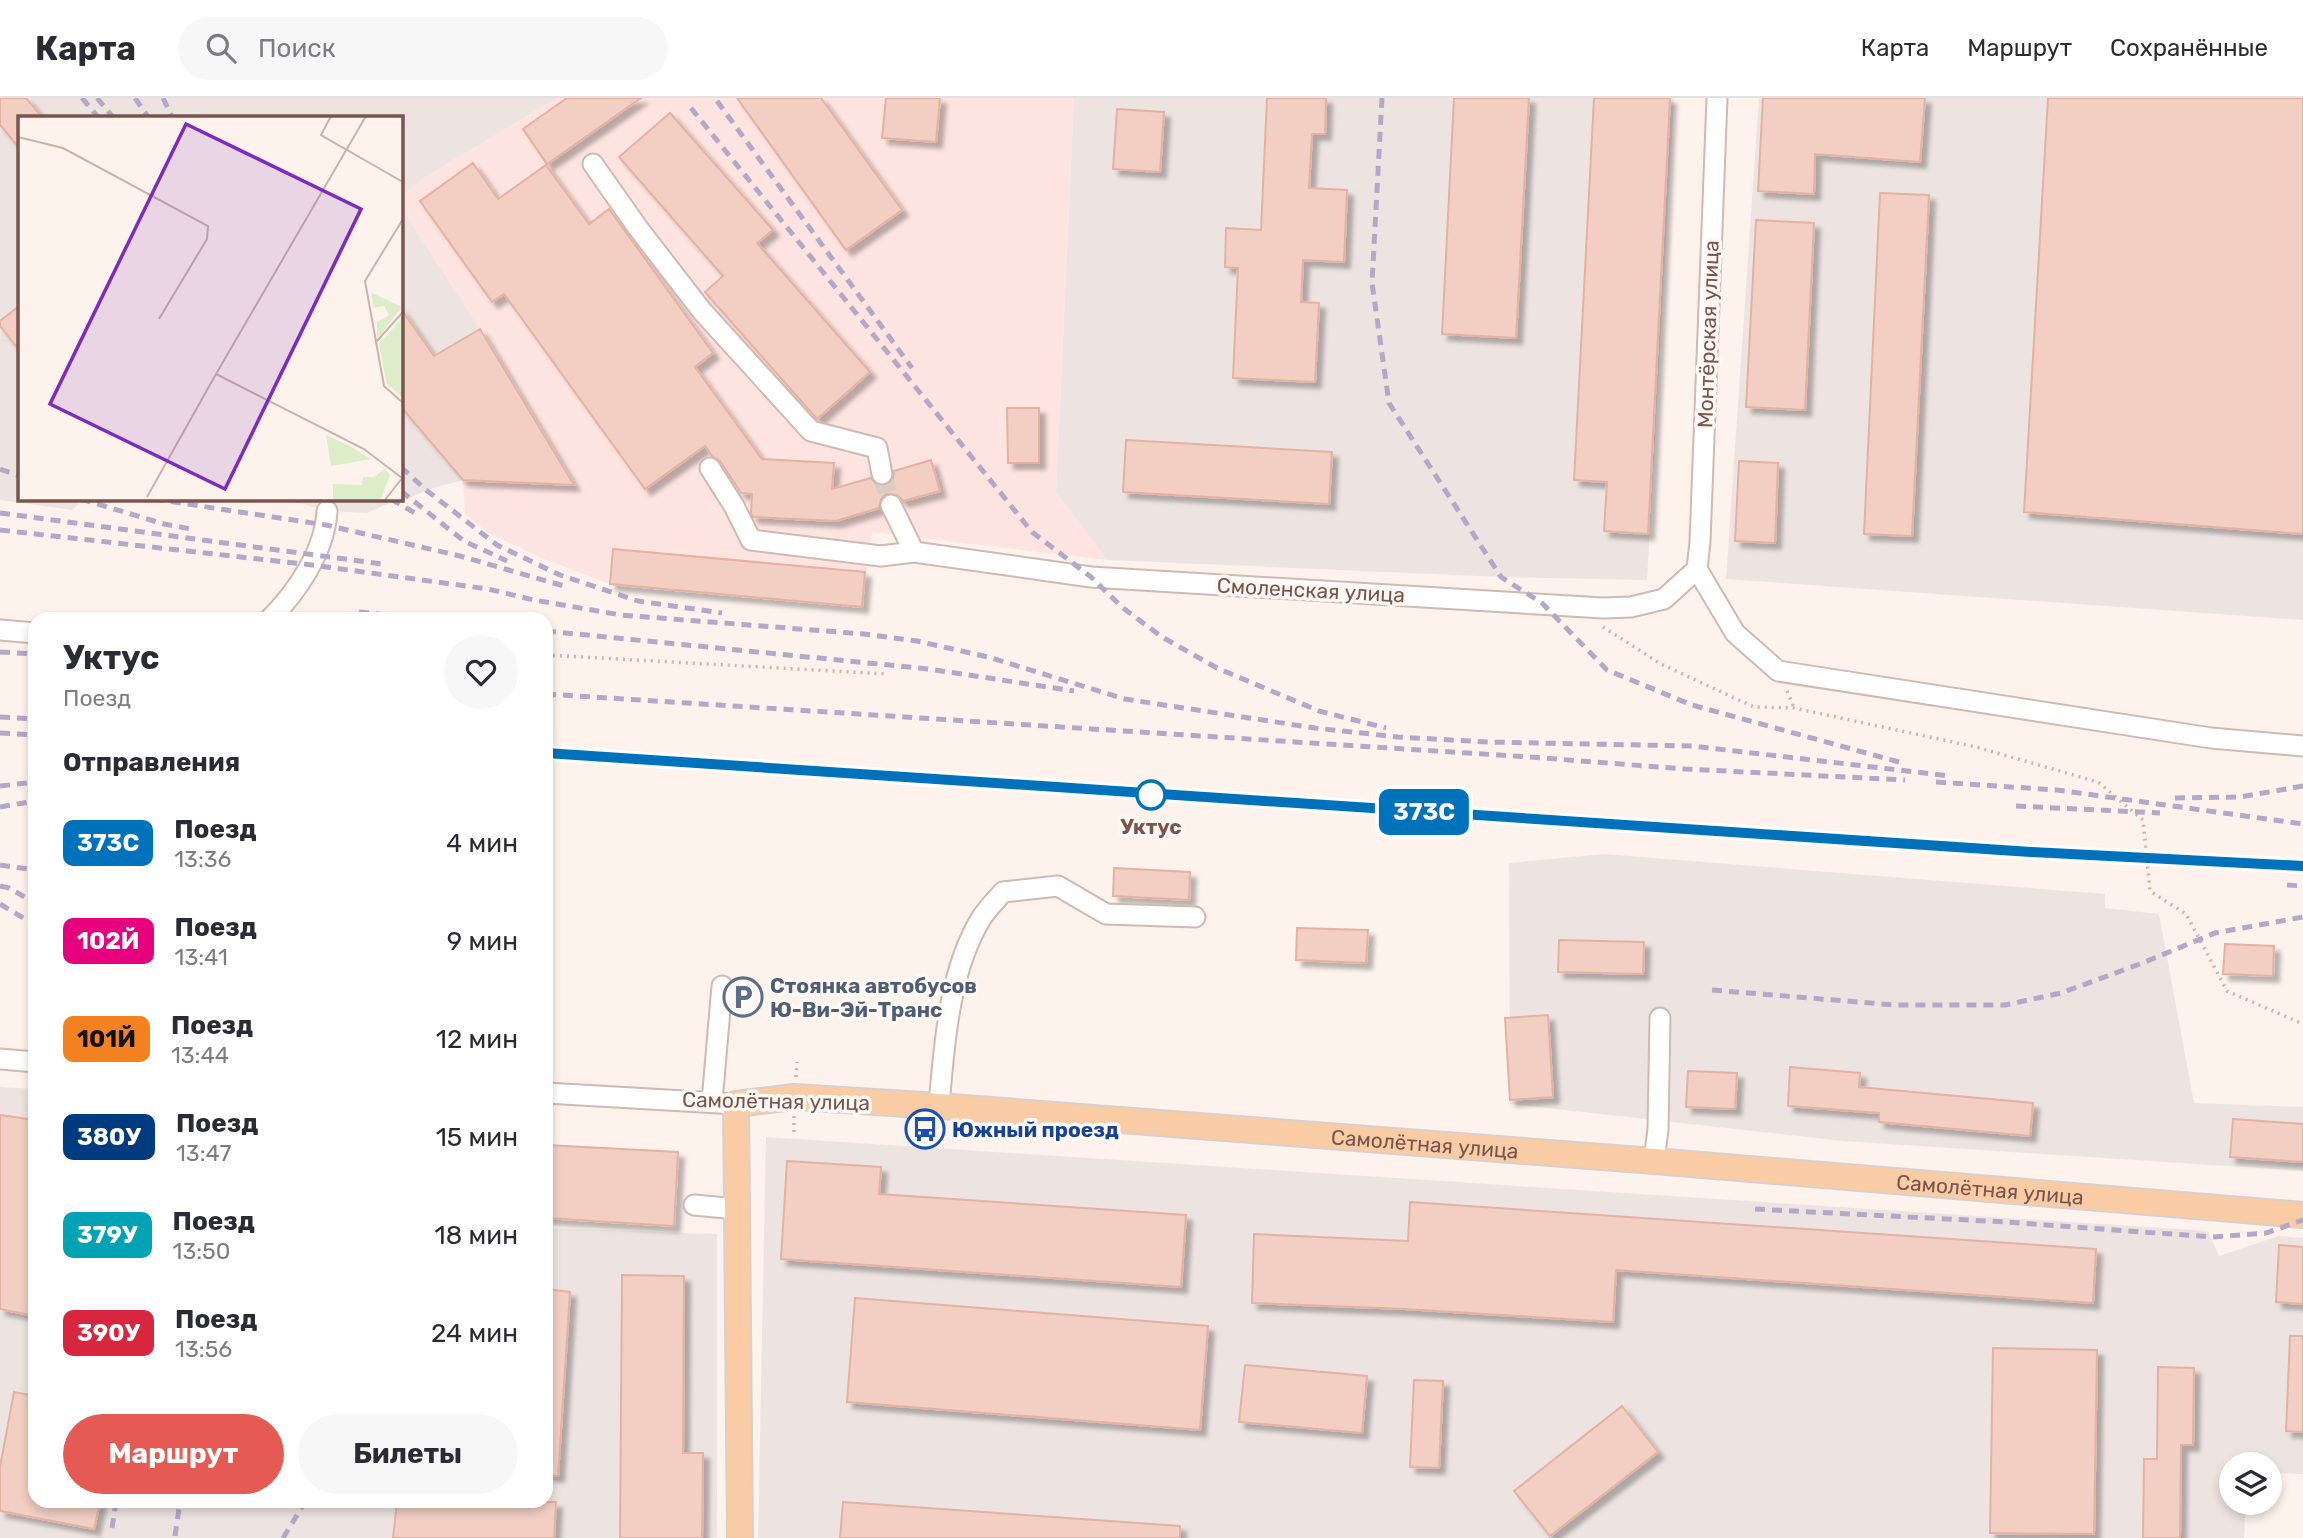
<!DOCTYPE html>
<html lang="ru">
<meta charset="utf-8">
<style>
:root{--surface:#fff;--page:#f7f7f7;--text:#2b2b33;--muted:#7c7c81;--line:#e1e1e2;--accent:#e55a52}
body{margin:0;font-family:Rubik,sans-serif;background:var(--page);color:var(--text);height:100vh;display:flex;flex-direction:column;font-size:26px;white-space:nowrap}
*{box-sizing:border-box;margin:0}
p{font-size:23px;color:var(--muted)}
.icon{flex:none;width:38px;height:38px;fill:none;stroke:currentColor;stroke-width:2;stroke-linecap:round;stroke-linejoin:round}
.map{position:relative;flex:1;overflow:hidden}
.side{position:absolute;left:28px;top:514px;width:525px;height:896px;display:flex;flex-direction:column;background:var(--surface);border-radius:21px;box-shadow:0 4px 10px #0003}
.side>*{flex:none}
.badge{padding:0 14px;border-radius:10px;font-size:24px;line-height:46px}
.fabs{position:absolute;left:2219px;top:1354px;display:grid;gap:14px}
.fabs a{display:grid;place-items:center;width:63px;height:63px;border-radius:50%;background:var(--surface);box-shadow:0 4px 10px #0003;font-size:35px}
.map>.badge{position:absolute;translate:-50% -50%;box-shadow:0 0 0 4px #fff}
h2{padding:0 35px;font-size:26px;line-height:63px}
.round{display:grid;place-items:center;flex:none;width:74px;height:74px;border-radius:37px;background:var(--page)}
.headline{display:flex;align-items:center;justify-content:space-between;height:119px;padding:0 35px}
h1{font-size:33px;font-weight:700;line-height:52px}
.cta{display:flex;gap:14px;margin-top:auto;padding:14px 35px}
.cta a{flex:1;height:80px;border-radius:42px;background:var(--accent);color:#fff;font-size:28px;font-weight:700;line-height:80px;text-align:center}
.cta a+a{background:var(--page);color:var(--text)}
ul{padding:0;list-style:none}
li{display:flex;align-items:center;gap:21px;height:98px;padding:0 35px}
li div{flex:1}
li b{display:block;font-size:26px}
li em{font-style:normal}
li .badge{min-width:77px;font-weight:700;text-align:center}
header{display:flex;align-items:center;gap:42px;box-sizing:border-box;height:98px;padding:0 35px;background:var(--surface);border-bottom:2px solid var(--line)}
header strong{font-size:33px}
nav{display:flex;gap:38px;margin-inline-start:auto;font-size:24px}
.search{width:490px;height:63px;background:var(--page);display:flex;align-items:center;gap:18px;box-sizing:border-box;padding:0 24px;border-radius:38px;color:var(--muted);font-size:26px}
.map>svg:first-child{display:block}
.commercial{fill:#fde4e0}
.industrial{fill:#ede4e1}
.building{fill:#f2cec3;stroke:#e5b1a3;stroke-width:2;filter:url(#shadow)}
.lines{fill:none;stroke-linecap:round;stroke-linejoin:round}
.minor-tunnel{stroke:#dcccc4;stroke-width:19;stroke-dasharray:19 10;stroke-linecap:butt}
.minor-casing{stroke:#d0b9b0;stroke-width:23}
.major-casing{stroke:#d9cfcd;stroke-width:28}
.path{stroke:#d8b0a5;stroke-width:3.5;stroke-dasharray:2 5;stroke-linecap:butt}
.minor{stroke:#fff;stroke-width:19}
.major{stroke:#facca6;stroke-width:24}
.rail{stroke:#b4a8c9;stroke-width:5;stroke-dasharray:10 7;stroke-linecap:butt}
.line-casing{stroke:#fff;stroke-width:16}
.line{stroke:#0072bc;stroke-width:10}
.stop-dot{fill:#fff;stroke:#0072bc;stroke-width:3.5}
.labels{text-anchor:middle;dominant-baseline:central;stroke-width:7;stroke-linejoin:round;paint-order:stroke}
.street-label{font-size:21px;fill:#79554d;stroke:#fff8f3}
.stop-label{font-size:21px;font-weight:bold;fill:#79554d;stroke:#fff8f3}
.service-label{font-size:21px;font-weight:bold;fill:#4e5e75;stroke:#fff8f3;text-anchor:start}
.transit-label{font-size:21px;font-weight:bold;fill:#164399;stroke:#fff8f3;text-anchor:start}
.inset-road{fill:none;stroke:#c8b4ac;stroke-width:2}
.view{fill:#7b2cbf;fill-opacity:0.15;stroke:#7b2cbf;stroke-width:3.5}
.inset-edge{fill:none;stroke:#79554d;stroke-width:3.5}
</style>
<header>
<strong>Карта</strong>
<div class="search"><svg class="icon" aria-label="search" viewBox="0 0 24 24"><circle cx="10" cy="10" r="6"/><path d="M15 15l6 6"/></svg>Поиск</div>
<nav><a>Карта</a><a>Маршрут</a><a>Сохранённые</a></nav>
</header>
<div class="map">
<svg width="2303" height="1440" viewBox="0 0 2303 1440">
<defs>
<filter id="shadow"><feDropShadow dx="6" dy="6" stdDeviation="2" flood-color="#0004"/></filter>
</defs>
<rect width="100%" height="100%" fill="#fdf3ec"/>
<path class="commercial" d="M 557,0 L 1074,0 L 1056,394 L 1107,462 L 872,434 L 862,509 L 610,486 L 542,460 L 488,435 L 465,416 L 463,382 L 574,387 L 480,231 L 401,109 L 401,99 L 425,79 Z"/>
<path class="industrial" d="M 0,0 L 557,0 L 425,79 L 401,99 L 401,19 L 19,19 L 19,401 L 84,401 L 72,412 L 0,402 Z
M 1074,0 L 1674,0 L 1647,482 L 1501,479 L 1107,462 L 1056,394 Z
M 1759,0 L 2303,0 L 2303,522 L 1726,481 Z
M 401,109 L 480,231 L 574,387 L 463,382 L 426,392 L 409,401 L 394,403 L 367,415 L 327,413 L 286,401 L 401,401 Z
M 1604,756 L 2105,796 L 2105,810 L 2159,816 L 2194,1005 L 2303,1009 L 2303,1073 L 1843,1043 L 1510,1006 L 1509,765 Z
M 0,989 L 35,991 L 35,1404 L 546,1404 L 546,1130 L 717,1136 L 717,1440 L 0,1440 Z
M 766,1039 L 2208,1133 L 2219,1158 L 2278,1138 L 2303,1140 L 2303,1376 L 2270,1375 L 2270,1367 L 2231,1367 L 2231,1405 L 2246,1405 L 2244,1440 L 758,1440 Z"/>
<path class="building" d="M 0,0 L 26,0 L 42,19 L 19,19 L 19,50 L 0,27 Z
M 567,0 L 641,0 L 547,66 L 523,31 Z
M 737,0 L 821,0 L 902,112 L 846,152 Z
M 886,0 L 940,0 L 936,44 L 882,40 Z
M 1267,0 L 1326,0 L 1325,36 L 1312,36 L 1309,90 L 1347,92 L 1344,164 L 1303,162 L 1301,204 L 1319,205 L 1315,284 L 1233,280 L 1238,170 L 1225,169 L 1226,130 L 1261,132 Z
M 1454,0 L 1529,0 L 1516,240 L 1442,236 Z
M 1594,0 L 1670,0 L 1648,436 L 1604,433 L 1607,384 L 1574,382 Z
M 1763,0 L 1925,0 L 1920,64 L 1815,56 L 1814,96 L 1758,93 Z
M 2048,0 L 2303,0 L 2303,436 L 2024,414 Z
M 1117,11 L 1164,14 L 1160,74 L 1113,71 Z
M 670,15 L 773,132 L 757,145 L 870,274 L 817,321 L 705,194 L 723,178 L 619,59 Z
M 473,65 L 498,101 L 546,67 L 589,126 L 609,111 L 713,255 L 695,269 L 762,361 L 834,365 L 832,391 L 871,380 L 877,387 L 885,388 L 893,381 L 894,373 L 931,362 L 940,393 L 903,403 L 897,397 L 886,396 L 881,401 L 879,410 L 836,423 L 753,419 L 751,415 L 752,396 L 741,395 L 720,363 L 712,358 L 705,348 L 645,391 L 504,196 L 492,204 L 420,103 Z
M 1880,95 L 1929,97 L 1912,438 L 1864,436 Z
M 1756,122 L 1814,125 L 1805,312 L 1746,309 Z
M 19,208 L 19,252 L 0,228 L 0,223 Z
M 401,211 L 434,258 L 480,231 L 574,387 L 463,382 L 401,309 Z
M 1007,310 L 1039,310 L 1039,365 L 1008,365 Z
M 1126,342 L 1332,354 L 1329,406 L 1123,394 Z
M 1739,363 L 1778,365 L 1775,445 L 1735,443 Z
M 613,451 L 865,474 L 862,509 L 610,486 Z
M 1114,770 L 1190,774 L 1189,802 L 1113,798 Z
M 1297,830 L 1368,832 L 1366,865 L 1296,862 Z
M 1559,842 L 1644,844 L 1643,876 L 1558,874 Z
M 2225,846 L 2274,848 L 2273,878 L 2223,876 Z
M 1548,917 L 1553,999 L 1510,1002 L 1505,920 Z
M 1790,969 L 1860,975 L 1859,989 L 2033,1005 L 2030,1038 L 1879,1024 L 1879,1015 L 1788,1008 Z
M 1688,973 L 1737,975 L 1735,1011 L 1686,1009 Z
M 0,1017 L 35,1022 L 35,1218 L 0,1211 Z
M 2233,1021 L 2303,1026 L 2303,1064 L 2230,1059 Z
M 546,1047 L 678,1054 L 674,1128 L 546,1120 Z
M 787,1063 L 881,1069 L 879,1096 L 1186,1117 L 1181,1189 L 781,1161 Z
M 1410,1104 L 2096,1151 L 2093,1205 L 1616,1172 L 1613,1224 L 1405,1211 L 1252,1205 L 1254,1136 L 1408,1143 Z
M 2279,1147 L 2303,1149 L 2303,1206 L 2276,1204 Z
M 622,1177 L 684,1178 L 683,1355 L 703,1355 L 702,1440 L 620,1440 Z
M 546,1191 L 570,1194 L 558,1378 L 546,1377 Z
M 855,1200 L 1208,1228 L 1200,1332 L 847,1304 Z
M 2290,1238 L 2303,1238 L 2303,1334 L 2286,1333 Z
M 1993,1250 L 2097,1252 L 2094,1436 L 1990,1435 Z
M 1245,1267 L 1367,1278 L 1362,1335 L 1239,1324 Z
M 2158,1269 L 2194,1270 L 2193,1347 L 2181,1347 L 2180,1440 L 2143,1440 L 2144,1361 L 2157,1361 Z
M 1414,1282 L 1443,1283 L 1439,1370 L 1410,1369 Z
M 14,1294 L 35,1298 L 35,1404 L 100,1404 L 94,1431 L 0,1413 L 0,1369 Z
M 1622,1308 L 1658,1354 L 1550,1438 L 1514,1393 Z
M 397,1404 L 556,1404 L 554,1440 L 393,1440 Z
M 843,1404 L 1180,1428 L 1180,1440 L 840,1440 Z"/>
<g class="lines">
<path class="minor-tunnel" d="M 882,376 L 891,407"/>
<g class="minor-casing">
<path id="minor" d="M 593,66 L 638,130 L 702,213 L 811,333 L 877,350 L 882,376
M 710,370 L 734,408 L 751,442 L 881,458 L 914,454 L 1091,479 L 1603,510 L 1631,509 L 1664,501 L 1697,471
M 891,407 L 914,454
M 1697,471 L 1735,535 L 1778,573 L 2211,640 L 2303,648
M 1697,471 L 1700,444 L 1717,0
M 269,522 C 297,494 325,453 327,413
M 0,532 L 35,535
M 0,961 L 35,964
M 546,995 L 736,1006
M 712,1004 L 722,888
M 939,1008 C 944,948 949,871 982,819 C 988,810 996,802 1003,794 L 1058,788 L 1106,816 L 1195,819
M 1654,1063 L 1658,1031 L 1660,920
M 694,1107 L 737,1111"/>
</g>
<g class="major-casing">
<g id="major">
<path id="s1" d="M 740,1440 L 736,1006 L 794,999 L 939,1008 L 1654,1063 L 2303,1117"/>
</g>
</g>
<path class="path" d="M 1603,529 L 1661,566 L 1754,609 L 1794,610 L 1976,649 L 2098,684 L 2143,722 L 2150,793 L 2186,816 L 2227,893 L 2303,926
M 546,557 L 887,576
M 1787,593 L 1794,610
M 796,979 L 797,964
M 794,1018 L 794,1036"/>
<use href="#minor" class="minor"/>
<use href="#major" class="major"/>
<path class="rail" d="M 82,0 L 98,19
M 97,0 L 113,19
M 135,0 L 148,19
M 163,0 L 172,19
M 1382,0 L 1372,185 L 1389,305 L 1501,479 L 1542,505 L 1607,572 L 1692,607 L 1899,664
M 717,3 L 912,270
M 691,10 L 1032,434 L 1091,479 L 1123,510 L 1162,539 L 1217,570 L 1319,613 L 1386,630
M 401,369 L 426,392 L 497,447 L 560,477 L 638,503 L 722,515
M 0,371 L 19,378
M 401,393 L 464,443 L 507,463
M 81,401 L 164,426 L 191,431
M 154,401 L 326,427 L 460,458 L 564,488
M 391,401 L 415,415
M 0,415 L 382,466
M 0,432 L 312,467 L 488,491 L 534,502 L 621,517 L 864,536 L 917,543 L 988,559 L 1125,601 L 1315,630 L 1398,639 L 1487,644 L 1692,648 L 1950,678
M 359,514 L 432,522
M 546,533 L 929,571 L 1074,593
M 0,554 L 35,556
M 546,596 L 1530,659 L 1685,671 L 1905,682
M 0,619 L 35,621
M 0,635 L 35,637
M 546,656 L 2031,754 L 2303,768
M 1936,684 L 2057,692 L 2303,726
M 0,688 L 35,684
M 2175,700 L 2240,699 L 2303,688
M 2016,708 L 2160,715
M 0,709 L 35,703
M 0,767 L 35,772
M 2287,787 L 2303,788
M 0,788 L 9,790 L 35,805
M 0,806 L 35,827
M 1712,892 L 1895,907 L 2005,907 L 2061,895 L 2140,866 L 2215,835 L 2303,819
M 1755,1111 L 2006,1124 L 2212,1139 L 2266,1135 L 2303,1122
M 112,1430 L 116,1404
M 175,1438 L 180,1404
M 283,1440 L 305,1404"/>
</g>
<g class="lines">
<g class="line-casing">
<path id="line" d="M 546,655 L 2031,754 L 2303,768"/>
</g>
<use href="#line" class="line"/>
</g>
<defs>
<g id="parking-ring" transform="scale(2.0125)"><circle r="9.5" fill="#fff8f3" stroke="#5c6f8a" stroke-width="1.5"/><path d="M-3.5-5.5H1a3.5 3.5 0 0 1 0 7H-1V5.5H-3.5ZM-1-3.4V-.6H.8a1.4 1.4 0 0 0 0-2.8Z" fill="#5c6f8a"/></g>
<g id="bus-ring" transform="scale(2.0125)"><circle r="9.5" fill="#fff8f3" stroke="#1a4fb4" stroke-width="1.5"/><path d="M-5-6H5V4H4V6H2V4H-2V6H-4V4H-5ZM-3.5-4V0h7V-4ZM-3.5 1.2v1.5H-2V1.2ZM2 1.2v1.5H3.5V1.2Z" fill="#1a4fb4"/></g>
</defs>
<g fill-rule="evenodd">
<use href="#parking-ring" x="743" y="899"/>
<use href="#bus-ring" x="925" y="1031"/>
</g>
<circle class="stop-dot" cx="1151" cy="697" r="14"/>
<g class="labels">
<g class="street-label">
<text transform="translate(1708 236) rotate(-88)">Монтёрская улица</text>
<text transform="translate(1311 492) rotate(3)">Смоленская улица</text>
<text transform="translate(776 1003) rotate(1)">Самолётная улица</text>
<text stroke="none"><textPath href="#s1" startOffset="1125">Самолётная улица</textPath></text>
<text stroke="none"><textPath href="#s1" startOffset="1692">Самолётная улица</textPath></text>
</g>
<g class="stop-label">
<text x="1151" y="728">Уктус</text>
</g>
<g class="service-label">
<text x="770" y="887">Стоянка автобусов<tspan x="770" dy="24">Ю-Ви-Эй-Транс</tspan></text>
</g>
<g class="transit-label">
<text x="952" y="1031">Южный проезд</text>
</g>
</g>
<g transform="translate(18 18)">
<rect width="385" height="385" fill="#fdf3ec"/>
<path d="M 354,177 L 384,191 L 359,223 L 359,206 L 371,199 L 366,190 L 355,192 ZM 385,201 L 385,282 L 369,268 L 361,228 ZM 308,319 L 332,330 L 353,343 L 313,350 ZM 367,353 L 372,359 L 362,385 L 315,385 L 315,368 L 344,369 L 345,361 L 356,361 Z" fill="#ddecc9"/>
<path class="inset-road" d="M 313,0 L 303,19 L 385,66M 348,0 L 198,258 L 346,333 L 384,362M 0,21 L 45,32 L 190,110 L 189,123 L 141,203M 385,103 L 347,165 L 366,270 L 385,287M 358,226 L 385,196M 129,381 L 198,258M 366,385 L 385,361"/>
<path class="view" d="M 168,8 L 343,93 L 207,373 L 32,288 Z"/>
<rect width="385" height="385" class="inset-edge"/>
</g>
</svg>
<div class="fabs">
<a><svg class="icon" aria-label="layers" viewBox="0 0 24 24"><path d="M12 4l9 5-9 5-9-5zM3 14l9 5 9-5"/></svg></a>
</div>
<b class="badge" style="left:1424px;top:714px;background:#0072bc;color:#fff">373C</b>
<section class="side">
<div class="headline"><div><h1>Уктус</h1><p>Поезд</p></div><a class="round"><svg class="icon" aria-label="heart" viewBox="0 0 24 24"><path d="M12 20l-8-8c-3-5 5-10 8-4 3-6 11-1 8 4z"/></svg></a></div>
<h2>Отправления</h2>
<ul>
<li><span class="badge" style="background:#0072bc;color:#fff">373C</span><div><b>Поезд</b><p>13:36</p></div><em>4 мин</em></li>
<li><span class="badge" style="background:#e6007e;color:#fff">102Й</span><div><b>Поезд</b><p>13:41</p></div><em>9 мин</em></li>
<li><span class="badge" style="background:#f58220;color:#111">101Й</span><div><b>Поезд</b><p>13:44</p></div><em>12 мин</em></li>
<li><span class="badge" style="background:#003b80;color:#fff">380У</span><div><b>Поезд</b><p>13:47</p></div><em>15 мин</em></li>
<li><span class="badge" style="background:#00a3b4;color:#fff">379У</span><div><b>Поезд</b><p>13:50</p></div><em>18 мин</em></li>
<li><span class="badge" style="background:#d7263d;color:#fff">390У</span><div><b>Поезд</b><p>13:56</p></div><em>24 мин</em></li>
</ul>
<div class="cta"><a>Маршрут</a><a>Билеты</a></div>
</section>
</div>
